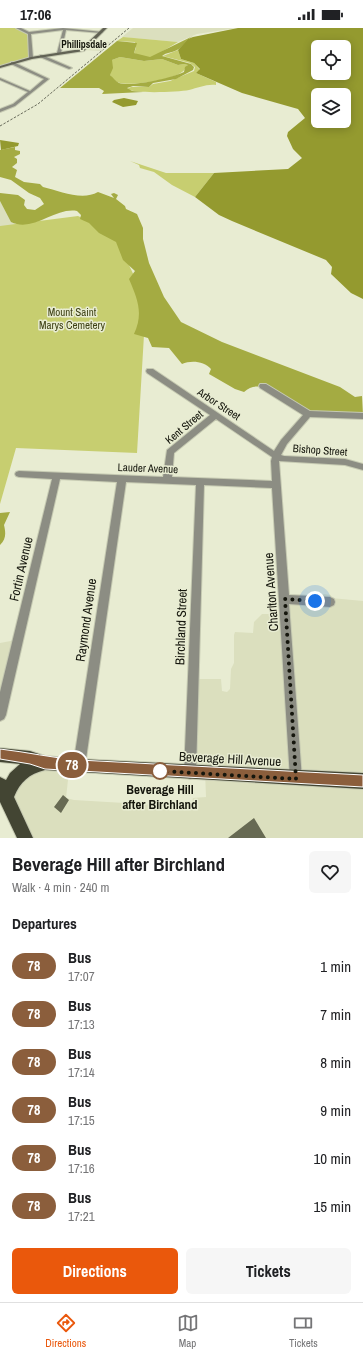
<!DOCTYPE html>
<meta charset="utf-8">
<style>
:root{--surface:#fff;--page:#f6f6f6;--text:#202124;--muted:#757577;--line:#e0e0e0;--accent:#ea580c}
body{margin:0;font-family:"Archivo Narrow",sans-serif;background:var(--page);color:var(--text);height:100vh;display:flex;flex-direction:column;font-size:15px;white-space:nowrap}
*{box-sizing:border-box;margin:0}
p{font-size:13px;color:var(--muted)}
.icon{flex:none;width:22px;height:22px;fill:none;stroke:currentColor;stroke-width:2;stroke-linecap:round;stroke-linejoin:round}
.map{position:relative;height:810px;overflow:hidden}
.panel{display:flex;flex-direction:column;background:var(--surface);flex:1}
.panel>*{flex:none}
.badge{padding:0 8px;border-radius:13px;font-size:14px;line-height:26px}
.controls{position:absolute;left:311px;top:12px;display:grid;gap:8px}
.controls a{display:grid;place-items:center;width:40px;height:40px;border-radius:6px;background:var(--surface);box-shadow:0 2px 10px #0003;font-size:20px}
.you{position:absolute;width:20px;height:20px;margin:-10px;border:3px solid #fff;border-radius:50%;background:#1a73e8;box-shadow:0 0 0 6px #1a73e833}
.map>.badge{position:absolute;translate:-50% -50%;box-shadow:0 0 0 2px #fff}
h2{padding:0 12px;font-size:15px;line-height:36px}
.round{display:grid;place-items:center;flex:none;width:42px;height:42px;border-radius:6px;background:var(--page)}
.head{display:flex;align-items:center;justify-content:space-between;height:68px;padding:0 12px}
h1{font-size:19px;font-weight:700;line-height:30px}
.button{display:flex;gap:8px;margin-top:auto;padding:8px 12px}
.button a{flex:1;height:46px;border-radius:6px;background:var(--accent);color:#fff;font-size:16px;font-weight:700;line-height:46px;text-align:center}
.button a+a{background:var(--page);color:var(--text)}
ul{padding:0;list-style:none}
li{display:flex;align-items:center;gap:12px;height:48px;padding:0 12px}
li div{flex:1}
li b{display:block;font-size:15px}
li em{font-style:normal}
li .badge{min-width:44px;font-weight:700;text-align:center}
.status{display:flex;justify-content:space-between;align-items:center;height:28px;padding:0 20px;background:var(--surface);direction:ltr}
.status svg{height:11px;fill:currentColor}
.dock{display:flex;justify-content:space-around;align-items:center;height:56px;border-top:1px solid var(--line);background:var(--surface);font-size:11px;color:var(--muted)}
.dock a{display:grid;justify-items:center;gap:2px}
.dock .current{color:var(--accent)}
.map>svg:first-child{display:block}
.built{fill:#dbdfbe}
.green{fill:#c7ce70}
.forest{fill:#a4ab42;fill-rule:evenodd}
.water{fill:#949a2f;fill-rule:evenodd}
.building{fill:#676a53}
.lines{fill:none;stroke-linecap:round;stroke-linejoin:round}
.minor-casing{stroke:#c6cab2;stroke-width:2}
.secondary-casing{stroke:#c6cab2;stroke-width:2}
.primary-casing{stroke:#c6cab2;stroke-width:2}
.minor{fill:#8c8d83;fill-rule:evenodd}
.secondary{fill:#616254;fill-rule:evenodd}
.primary{fill:#434533;fill-rule:evenodd}
.rail{stroke:#686b5b;stroke-width:1;stroke-dasharray:2.5 1.5;stroke-linecap:butt}
.line{fill:#8b5e3c;stroke:#fff}
.walk{stroke:#15160d;stroke-width:4;stroke-dasharray:0 7.2}
.stop-dot{fill:#fff;stroke:#8b5e3c;stroke-width:2}
.labels{text-anchor:middle;dominant-baseline:central;stroke-width:3;stroke-linejoin:round;paint-order:stroke}
.far-neighbourhood-label{font-size:10px;font-weight:bold;fill:#15160d;stroke:#e8ecd2}
.park-label{font-size:11px;fill:#3f4216;stroke:#e8ecd2}
.street-label{font-size:11px;fill:#15160d;stroke:#e8ecd2}
.near-street-label{font-size:13px;fill:#15160d;stroke:#e8ecd2}
.near-stop-label{font-size:13px;font-weight:bold;fill:#15160d;stroke:#e8ecd2}
</style>
<div class="status"><b>17:06</b><svg viewBox="0 0 49 12"><path d="M0 12V9h3v3zM5 12V6h3v6zM10 12V3h3v9zM15 12V0h3v12zM26 1h20v11H26zM47 4h2v5h-2z"/></svg></div>
<div class="map">
<svg width="363" height="810" viewBox="0 0 363 810">
<rect width="100%" height="100%" fill="#e8ecd2"/>
<path class="built" d="M 133,0 L 237,0 L 197,6 L 178,14 L 122,9 Z
M 93,13 L 99,13 L 110,14 L 100,23 L 84,22 Z
M 0,173 L 11,193 L 17,197 L 0,199 Z
M 324,566 L 331,567 L 331,570 L 363,573 L 363,810 L 24,810 L 8,766 L 18,746 L 70,734 L 66,770 L 74,772 L 191,779 L 193,770 L 206,769 L 205,743 L 188,740 L 191,651 L 221,651 L 222,663 L 227,664 L 230,661 L 231,641 L 234,635 L 234,607 L 235,604 L 253,605 L 254,594 L 262,586 L 282,586 L 283,567 L 316,569 Z
M 16,612 L 0,672 L 0,615 Z"/>
<path class="green" d="M 0,0 L 20,0 L 30,5 L 31,29 L 0,38 Z
M 123,9 L 178,14 L 153,29 L 143,29 L 134,25 L 136,20 L 135,14 L 117,13 Z
M 178,22 L 181,31 L 194,35 L 200,42 L 196,45 L 216,54 L 216,57 C 206,56 198,60 189,62 C 178,64 135,66 127,61 L 131,59 L 149,59 L 153,56 L 170,53 L 194,43 L 195,39 L 190,35 L 163,28 Z
M 120,29 L 144,33 L 162,31 L 178,37 L 184,36 L 188,37 C 185,40 184,43 182,44 C 172,52 132,58 120,55 C 116,54 113,51 110,47 L 112,32 Z
M 130,133 L 166,145 L 214,145 L 195,169 L 172,157 L 154,144 L 140,140 L 139,137 Z
M 78,188 L 95,196 L 119,216 L 146,273 L 137,425 L 16,420 L 0,476 L 0,198 Z"/>
<path class="forest" d="M 193,8 C 186,11 182,20 177,22 C 171,25 167,24 162,28 L 191,36 L 194,39 L 193,42 L 176,51 L 153,55 L 149,59 L 133,58 L 127,60 L 132,63 L 143,64 L 102,66 L 104,63 L 99,60 L 60,60 L 117,13 L 137,15 L 134,25 L 150,29 ZM 120,29 L 144,33 L 162,31 L 178,37 L 184,36 L 188,37 L 185,39 L 184,44 C 171,50 133,59 119,55 C 115,53 114,50 110,47 L 113,40 L 112,32 Z
M 15,119 L 15,122 L 20,123 L 20,126 L 14,129 L 17,131 L 17,135 L 12,139 L 17,142 L 15,149 L 24,154 L 40,156 L 43,159 C 60,163 82,173 98,164 L 114,170 L 111,166 L 114,165 L 118,167 L 116,171 L 125,178 L 126,181 L 137,186 L 143,200 L 143,211 L 149,235 L 164,269 L 181,294 L 222,314 L 340,359 L 355,369 L 362,368 L 363,387 C 346,386 326,389 310,385 C 290,381 265,345 244,364 L 235,361 L 209,346 L 211,341 C 204,333 191,332 182,336 L 169,320 L 152,319 L 148,310 L 134,306 C 144,285 137,270 129,251 L 135,243 L 123,232 L 116,214 L 99,205 L 89,195 L 80,191 L 81,187 L 77,183 C 55,179 33,205 11,194 L 0,173 L 0,165 L 18,167 L 25,172 L 24,177 L 27,181 L 35,182 L 44,176 L 40,170 L 29,165 L 11,152 L 0,149 L 0,122 Z
M 10,484 L 4,497 C 6,506 6,511 0,517 L 0,485 Z"/>
<path class="water" d="M 238,0 L 363,0 L 363,271 L 351,265 L 331,246 L 332,239 L 326,232 L 232,193 L 219,187 L 195,169 L 214,145 L 288,141 L 302,130 L 293,121 L 287,108 L 288,104 L 305,90 L 298,81 L 242,65 L 196,45 L 200,41 L 194,35 L 181,31 L 178,22 L 188,11 L 193,9 ZM 318,19 L 344,19 L 344,45 L 318,45 ZM 318,67 L 344,67 L 344,93 L 318,93 Z
M 124,70 L 138,73 L 136,77 L 123,79 L 112,74 L 114,72 Z
M 0,112 L 19,115 L 18,118 L 1,122 Z"/>
<path class="building" d="M 63,767 L 69,772 L 61,785 L 54,779 Z
M 254,790 L 266,810 L 228,810 Z"/>
<g class="lines">
<g class="minor-casing">
<path id="minor" d="M 16,0 L 21,0 L 29,4 L 63,0 L 103,4 L 101,5 L 66,2 L 61,25 L 59,26 L 57,25 L 63,2 L 31,6 L 33,30 L 31,31 L 29,30 L 28,6 Z
M 40,27 L 42,27 L 72,40 L 69,41 L 40,29 Z
M 11,34 L 13,34 L 49,51 L 15,78 L 0,84 L 0,81 L 13,76 L 28,64 L 0,52 L 0,50 L 30,63 L 44,51 L 11,36 Z
M 147,341 L 153,341 L 274,423 L 281,412 L 303,387 L 260,360 L 259,358 L 260,356 L 266,356 L 310,383 L 363,385 L 363,391 L 310,389 L 287,416 L 281,427 L 284,428 L 345,431 L 363,436 L 363,442 L 345,437 L 279,433 L 289,567 L 330,569 L 334,571 L 335,574 L 334,577 L 330,579 L 289,576 L 302,751 L 300,755 L 296,757 L 292,755 L 290,751 L 272,460 L 204,457 L 196,745 L 194,749 L 190,751 L 186,749 L 184,745 L 196,457 L 126,454 L 85,738 L 83,742 L 79,744 L 75,742 L 73,738 L 117,454 L 60,451 L 6,687 L 4,691 L 0,693 L 0,664 L 52,451 L 19,449 L 16,448 L 15,446 L 16,444 L 19,443 L 163,449 L 167,422 L 210,387 L 147,345 L 146,343 ZM 216,391 L 272,429 L 271,433 L 272,453 L 172,449 L 174,425 Z"/>
</g>
<g class="secondary-casing">
<path id="secondary" d="M 103,0 L 107,0 L 84,23 L 32,31 L 0,40 L 0,38 L 31,29 L 81,21 Z"/>
</g>
<g class="primary-casing">
<path id="primary" d="M 0,720 L 30,723 L 45,728 L 79,731 L 363,745 L 363,761 L 45,742 C 29,746 20,754 14,769 L 33,810 L 17,810 L 0,774 L 0,749 L 6,752 L 10,745 L 20,736 L 0,734 Z"/>
</g>
<use href="#minor" class="minor"/>
<use href="#secondary" class="secondary"/>
<use href="#primary" class="primary"/>
<path class="rail" d="M 0,98 L 38,76 L 129,0"/>
</g>
<path class="line" d="M 0,721 C 27,724 52,730 79,732 L 363,747 L 363,759 L 45,741 L 30,736 L 0,731 Z"/>
<g class="lines">
<path class="walk" d="M 160,743 L 296,751 L 285,571 L 315,573"/>
</g>
<circle class="stop-dot" cx="160" cy="743" r="8"/>
<g class="labels">
<g class="far-neighbourhood-label">
<text x="84" y="16">Phillipsdale</text>
</g>
<g class="park-label">
<text x="72" y="284">Mount Saint<tspan x="72" dy="13">Marys Cemetery</tspan></text>
</g>
<g class="street-label">
<text transform="translate(219 376) rotate(33)">Arbor Street</text>
<text transform="translate(184 399) rotate(-40)">Kent Street</text>
<text transform="translate(320 422) rotate(4)">Bishop Street</text>
<text transform="translate(148 440) rotate(2)">Lauder Avenue</text>
</g>
<g class="near-street-label">
<text transform="translate(21 541) rotate(-77)">Fortin Avenue</text>
<text transform="translate(271 564) rotate(-94)">Charlton Avenue</text>
<text transform="translate(86 592) rotate(-82)">Raymond Avenue</text>
<text transform="translate(181 599) rotate(-88)">Birchland Street</text>
<text transform="translate(230 731) rotate(3)">Beverage Hill Avenue</text>
</g>
<g class="near-stop-label">
<text x="160" y="761">Beverage Hill<tspan x="160" dy="15">after Birchland</tspan></text>
</g>
</g>
</svg>
<div class="controls">
<a><svg class="icon" aria-label="locate" viewBox="0 0 24 24"><circle cx="12" cy="12" r="6"/><path d="M12 2v4M12 18v4M2 12h4M18 12h4"/></svg></a>
<a><svg class="icon" aria-label="layers" viewBox="0 0 24 24"><path d="M12 4l9 5-9 5-9-5zM3 14l9 5 9-5"/></svg></a>
</div>
<div class="you" style="left:315px;top:573px"></div>
<b class="badge" style="left:72px;top:737px;background:#8b5e3c;color:#fff">78</b>
</div>
<section class="panel">
<div class="head"><div><h1>Beverage Hill after Birchland</h1><p>Walk · 4 min · 240 m</p></div><a class="round"><svg class="icon" aria-label="heart" viewBox="0 0 24 24"><path d="M12 20l-8-8c-3-5 5-10 8-4 3-6 11-1 8 4z"/></svg></a></div>
<h2>Departures</h2>
<ul>
<li><span class="badge" style="background:#8b5e3c;color:#fff">78</span><div><b>Bus</b><p>17:07</p></div><em>1 min</em></li>
<li><span class="badge" style="background:#8b5e3c;color:#fff">78</span><div><b>Bus</b><p>17:13</p></div><em>7 min</em></li>
<li><span class="badge" style="background:#8b5e3c;color:#fff">78</span><div><b>Bus</b><p>17:14</p></div><em>8 min</em></li>
<li><span class="badge" style="background:#8b5e3c;color:#fff">78</span><div><b>Bus</b><p>17:15</p></div><em>9 min</em></li>
<li><span class="badge" style="background:#8b5e3c;color:#fff">78</span><div><b>Bus</b><p>17:16</p></div><em>10 min</em></li>
<li><span class="badge" style="background:#8b5e3c;color:#fff">78</span><div><b>Bus</b><p>17:21</p></div><em>15 min</em></li>
</ul>
<div class="button"><a>Directions</a><a>Tickets</a></div>
</section>
<nav class="dock">
<a class="current"><svg class="icon" aria-label="directions" viewBox="0 0 24 24"><path d="M12 3l9 9-9 9-9-9zM9 14v-3h6M13 9l2 2-2 2"/></svg>Directions</a>
<a><svg class="icon" aria-label="map" viewBox="0 0 24 24"><path d="M3 6l6-2 6 2 6-2v14l-6 2-6-2-6 2zM9 4v14M15 6v14"/></svg>Map</a>
<a><svg class="icon" aria-label="tickets" viewBox="0 0 24 24"><path d="M3 7h18v10H3zM15 7v10"/></svg>Tickets</a>
</nav>
